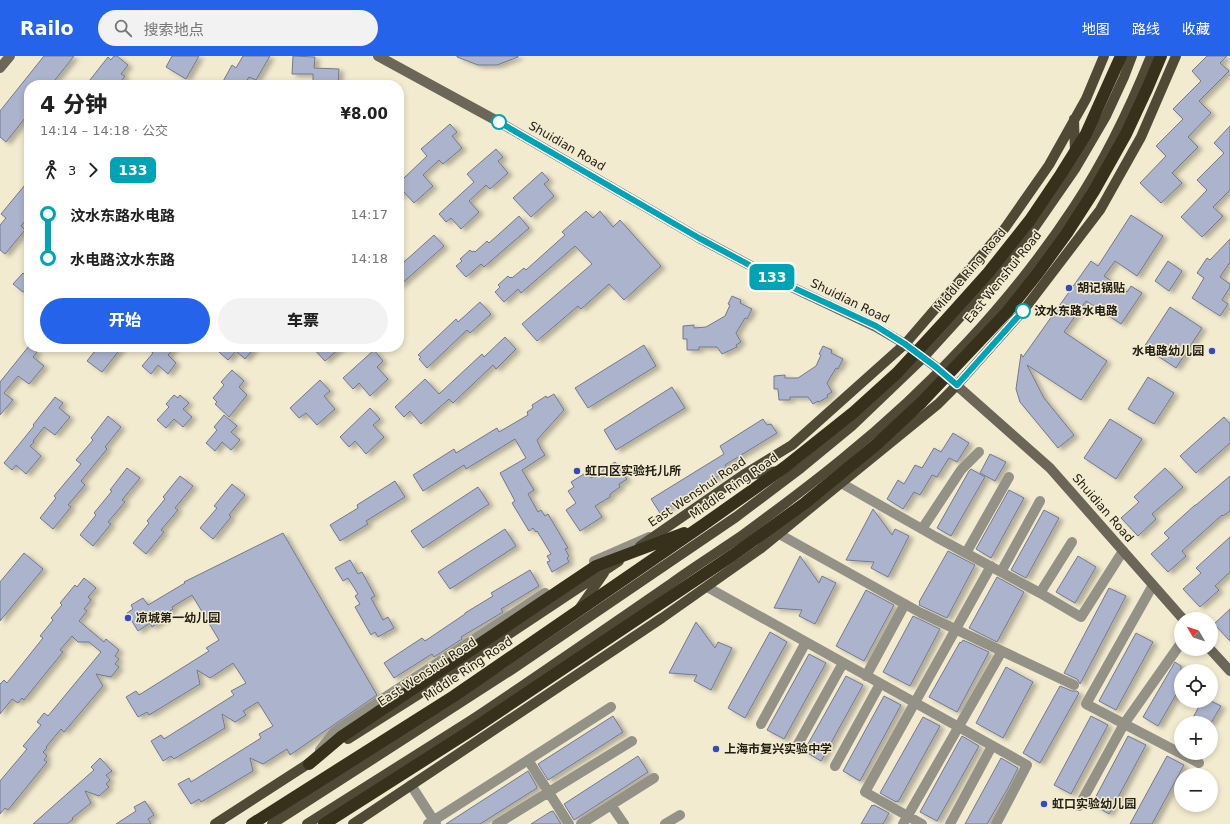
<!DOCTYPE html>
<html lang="zh">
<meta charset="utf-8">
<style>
:root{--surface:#fff;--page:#f2f2f2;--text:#222;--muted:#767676;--accent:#2563eb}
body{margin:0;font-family:"DejaVu Sans","Noto Sans SC",sans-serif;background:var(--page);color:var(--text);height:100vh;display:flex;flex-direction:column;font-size:15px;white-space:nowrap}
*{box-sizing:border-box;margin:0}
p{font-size:13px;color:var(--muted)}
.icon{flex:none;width:22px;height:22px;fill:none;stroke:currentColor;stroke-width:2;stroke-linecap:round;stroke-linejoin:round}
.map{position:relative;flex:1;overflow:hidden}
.details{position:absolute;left:24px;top:24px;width:380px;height:272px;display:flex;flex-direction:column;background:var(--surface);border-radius:16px;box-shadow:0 2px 6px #0003}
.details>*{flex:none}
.badge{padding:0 8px;border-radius:6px;font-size:14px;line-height:26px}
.needle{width:26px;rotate:309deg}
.tools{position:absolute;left:1174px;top:556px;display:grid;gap:8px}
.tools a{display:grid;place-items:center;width:44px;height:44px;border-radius:50%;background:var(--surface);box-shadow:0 2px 6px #0003;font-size:20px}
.map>.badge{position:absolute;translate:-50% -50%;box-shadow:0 0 0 2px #fff}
.legs{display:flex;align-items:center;gap:6px;height:44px;padding:0 16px;font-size:13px}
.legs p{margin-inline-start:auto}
.overview{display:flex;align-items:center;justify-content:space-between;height:68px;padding:0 16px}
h1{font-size:22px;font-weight:800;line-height:30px}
.action{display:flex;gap:8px;margin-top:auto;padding:8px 16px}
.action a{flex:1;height:46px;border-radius:24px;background:var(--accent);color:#fff;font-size:16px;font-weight:800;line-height:46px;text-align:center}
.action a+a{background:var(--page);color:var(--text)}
ul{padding:0 16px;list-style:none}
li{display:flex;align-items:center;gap:14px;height:44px;font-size:15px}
li i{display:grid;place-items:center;width:6px;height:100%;margin:0 5px;background:currentColor}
li i::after{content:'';width:10px;height:10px;margin:-5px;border:3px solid;border-radius:50%;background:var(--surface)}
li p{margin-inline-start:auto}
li:first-child i{background:linear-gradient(#0000 50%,currentColor 0)}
li:last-child i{background:linear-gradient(currentColor 50%,#0000 0)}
header{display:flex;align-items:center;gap:24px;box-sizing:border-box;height:56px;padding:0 20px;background:var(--accent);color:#fff}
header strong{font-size:19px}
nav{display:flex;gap:22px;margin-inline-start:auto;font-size:14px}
.search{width:280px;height:36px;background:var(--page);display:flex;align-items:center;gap:10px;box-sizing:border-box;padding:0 14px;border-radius:22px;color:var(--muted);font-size:15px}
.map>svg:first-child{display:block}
.building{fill:#acb4cd;stroke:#727990;filter:url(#shadow)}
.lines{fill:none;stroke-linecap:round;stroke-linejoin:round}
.street{stroke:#949186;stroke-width:10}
.secondary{stroke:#6b6657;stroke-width:10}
.primary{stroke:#4f4936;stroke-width:10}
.highway{stroke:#37301a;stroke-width:12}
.line-1-casing{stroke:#fff;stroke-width:9}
.line-1{stroke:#00a3b4;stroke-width:6}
.stop-1-dot{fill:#fff;stroke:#00a3b4;stroke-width:2}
.poi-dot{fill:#3649bb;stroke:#f3ebd0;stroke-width:1.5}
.labels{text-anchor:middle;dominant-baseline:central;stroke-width:3;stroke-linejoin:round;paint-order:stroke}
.street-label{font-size:12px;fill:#232016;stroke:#f3ebd0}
.poi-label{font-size:12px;font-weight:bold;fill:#232016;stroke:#f3ebd0;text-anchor:start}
.stop-label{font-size:12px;font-weight:bold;fill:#232016;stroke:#f3ebd0;text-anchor:start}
</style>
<header>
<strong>Railo</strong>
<div class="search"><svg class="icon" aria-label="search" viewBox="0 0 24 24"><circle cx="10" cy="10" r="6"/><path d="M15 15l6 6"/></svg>搜索地点</div>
<nav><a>地图</a><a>路线</a><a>收藏</a></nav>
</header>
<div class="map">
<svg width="1230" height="768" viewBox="0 0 1230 768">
<defs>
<filter id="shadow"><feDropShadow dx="4.5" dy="2.5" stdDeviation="2" flood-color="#0004"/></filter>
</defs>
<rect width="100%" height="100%" fill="#f3ebd0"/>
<path class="building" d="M 44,0 L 74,0 L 51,29 L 29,29 L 29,57 L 6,86 L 0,81 L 0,55 Z
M 114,0 L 117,0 L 128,9 L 121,18 L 125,20 L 118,29 L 86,29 L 108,1 L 111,4 Z
M 172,0 L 199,0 L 186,23 L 166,11 Z
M 243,0 L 270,0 L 256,24 L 249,21 L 244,29 L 221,29 L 232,9 L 236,12 Z
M 293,0 L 315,1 L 314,12 L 339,13 L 338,29 L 313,29 L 313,18 L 292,18 Z
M 457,0 L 518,0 L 518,1 L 497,9 L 478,9 L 457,1 Z
M 1207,0 L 1227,0 L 1220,7 L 1229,15 L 1199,45 L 1211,57 L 1188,81 L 1198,91 L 1172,117 L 1182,127 L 1161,147 L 1140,127 L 1166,100 L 1156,90 L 1183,63 L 1173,53 L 1201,25 L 1192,15 Z
M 450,68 L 457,76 L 452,80 L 462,92 L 443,108 L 439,104 L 423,119 L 433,130 L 414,147 L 404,136 L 399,141 L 399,117 L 404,122 L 427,100 L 421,93 Z
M 1230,70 L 1230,134 L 1213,151 L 1223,160 L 1202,181 L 1181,161 L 1207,134 L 1197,124 L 1224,97 L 1214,87 Z
M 496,93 L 503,101 L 498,105 L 508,117 L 490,133 L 486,129 L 469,145 L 479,156 L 461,173 L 451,162 L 446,166 L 439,158 L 474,126 L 467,118 Z
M 542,116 L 549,124 L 544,128 L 554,140 L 531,161 L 513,142 Z
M 29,124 L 29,160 L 21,170 L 25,174 L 5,198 L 0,194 L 0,169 L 6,162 L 1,158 Z
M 586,155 L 593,162 L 600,155 L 613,171 L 620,164 L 661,210 L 624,244 L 609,228 L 581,253 L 578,250 L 537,285 L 522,268 L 592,208 L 575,190 L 521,237 L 518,233 L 504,246 L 495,236 L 500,231 L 498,229 L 508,220 L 510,222 L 511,221 L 512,222 L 524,212 L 526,214 L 546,196 L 565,179 L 562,176 Z
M 1131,159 L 1163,180 L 1137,220 L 1115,205 L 1104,220 L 1127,236 L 1131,230 L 1142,237 L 1121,268 L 1086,245 L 1064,276 L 1107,305 L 1081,344 L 1027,309 L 1044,342 L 1074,379 L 1058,392 L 1020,346 L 1016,333 L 1021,298 L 1023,301 L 1091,205 L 1098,210 Z
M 519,160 L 529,172 L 484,211 L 481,208 L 466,221 L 456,210 L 462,205 L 460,203 L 470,194 L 472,196 L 474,195 L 475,196 L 487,185 L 489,187 Z
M 434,179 L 444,190 L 399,230 L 399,201 L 404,206 Z
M 1230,183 L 1230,206 L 1220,221 L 1230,228 L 1230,231 L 1222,244 L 1228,248 L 1220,260 L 1192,242 L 1204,222 L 1197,217 L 1207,202 L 1210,204 Z
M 1168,205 L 1182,215 L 1169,235 L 1155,225 Z
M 23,217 L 29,222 L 29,233 L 23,236 L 13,228 Z
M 732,240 L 741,244 L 740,247 L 752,253 L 747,263 L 745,262 L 736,277 L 741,286 L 736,289 L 737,291 L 722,298 L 717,291 L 699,291 L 699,294 L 687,294 L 687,283 L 683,283 L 683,270 L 694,269 L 694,272 L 706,271 L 725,260 L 730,249 L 728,248 Z
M 480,246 L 491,258 L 470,277 L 467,274 L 427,312 L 419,303 L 421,301 L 418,299 L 456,263 L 458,266 Z
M 1170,251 L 1202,272 L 1176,312 L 1144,291 Z
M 505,281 L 516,293 L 496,313 L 493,309 L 453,347 L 449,343 L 421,368 L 410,355 L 404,361 L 395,351 L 425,323 L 439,338 L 482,298 L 484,301 Z
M 644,289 L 656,310 L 588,352 L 575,332 Z
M 29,290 L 37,296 L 33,301 L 44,310 L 29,328 L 18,320 L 4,337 L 13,344 L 0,359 L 0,326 Z
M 823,290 L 832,294 L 831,297 L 843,303 L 838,313 L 836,312 L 827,327 L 832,336 L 827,339 L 828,341 L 819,346 L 818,345 L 813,348 L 808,341 L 790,341 L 790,344 L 779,344 L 778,333 L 774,333 L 774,320 L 785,319 L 785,322 L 798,322 L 816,310 L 821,299 L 819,298 Z
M 98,291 L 122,291 L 102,316 L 87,305 Z
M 146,291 L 175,291 L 168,299 L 176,307 L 168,318 L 158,309 L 151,318 L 142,310 L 153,297 Z
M 223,291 L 255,291 L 245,303 L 236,295 L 228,304 L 219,296 Z
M 312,291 L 341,291 L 325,305 Z
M 374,294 L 383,305 L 377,311 L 388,323 L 370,340 L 359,327 L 353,333 L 343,322 Z
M 232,314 L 244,325 L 239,331 L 247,339 L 229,361 L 215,348 L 217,346 L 213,342 L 224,329 L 221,326 Z
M 1148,321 L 1174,337 L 1154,368 L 1128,353 Z
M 320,324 L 330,335 L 324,340 L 335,353 L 317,369 L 306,357 L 299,362 L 290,352 Z
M 672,331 L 685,352 L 616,394 L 604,374 Z
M 554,338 L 564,354 L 537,384 L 541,393 L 545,399 L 522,414 L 534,434 L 528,438 L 538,456 L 541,454 L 545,460 L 548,458 L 568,492 L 565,493 L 569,500 L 567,502 L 569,506 L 552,516 L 547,506 L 550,505 L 547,500 L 551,498 L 537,475 L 536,476 L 533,472 L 529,475 L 512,447 L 515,445 L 500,417 L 526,402 L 515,383 L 466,413 L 464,409 L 423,435 L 413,419 L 454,393 L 456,397 L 497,372 L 499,376 L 528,359 L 527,356 L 533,352 L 532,349 L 546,340 L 547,342 Z
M 174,339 L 178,342 L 180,339 L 189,347 L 183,353 L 192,361 L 183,371 L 174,363 L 166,372 L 157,364 L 169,351 L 166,348 Z
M 55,341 L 63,347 L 59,352 L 70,361 L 55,379 L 44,371 L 33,385 L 34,386 L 30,390 L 41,400 L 26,418 L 16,409 L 12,414 L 4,407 L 34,370 L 33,369 Z
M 370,352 L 380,363 L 373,369 L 384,381 L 366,398 L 355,385 L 349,391 L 340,381 Z
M 224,359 L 237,370 L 231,376 L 240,384 L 231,394 L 222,386 L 215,395 L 206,387 L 217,374 L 214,371 Z
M 108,360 L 121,371 L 105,391 L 107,393 L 81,425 L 85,429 L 68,449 L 71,451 L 53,473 L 40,462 L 56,442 L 54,440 L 81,408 L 76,404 L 93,384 L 91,382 Z
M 1224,361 L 1230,368 L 1230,387 L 1196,417 L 1180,400 Z
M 763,363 L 767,369 L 771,368 L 777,377 L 725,409 L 728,414 L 660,457 L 651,443 L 724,398 L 720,390 Z
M 1110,363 L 1142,383 L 1116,423 L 1084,402 Z
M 953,377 L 969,387 L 957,406 L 949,402 L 937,421 L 932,419 L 920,439 L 914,436 L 903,453 L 887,443 L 898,424 L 904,428 L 915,409 L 922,412 L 934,392 L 941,396 Z
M 990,398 L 1006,406 L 995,425 L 980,417 Z
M 615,406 L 627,423 L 619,428 L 620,431 L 610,438 L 610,441 L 595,450 L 602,461 L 580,475 L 566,454 L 576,447 L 568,435 L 574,431 L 571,426 L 587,416 L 591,422 Z
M 127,412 L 140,422 L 122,444 L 125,446 L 108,466 L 111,468 L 93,490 L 80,479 L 96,459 L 94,457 L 112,435 L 110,434 Z
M 1165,412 L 1183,431 L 1152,458 L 1156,463 L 1138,480 L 1121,462 L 1139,446 L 1134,441 Z
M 971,413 L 985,421 L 951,480 L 937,472 L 969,415 Z
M 180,420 L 193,430 L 175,452 L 178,454 L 161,474 L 164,476 L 146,498 L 133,487 L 149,467 L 147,465 L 165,443 L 163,441 Z
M 1230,420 L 1230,455 L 1223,460 L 1222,459 L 1182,495 L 1186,500 L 1168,516 L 1151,498 L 1169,482 L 1164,477 L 1195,449 L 1196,449 Z
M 395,425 L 405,441 L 366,465 L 368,468 L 340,485 L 330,469 L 358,452 L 357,449 Z
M 232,428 L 245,439 L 229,459 L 231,461 L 213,483 L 200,472 L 217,452 L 214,450 Z
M 478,431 L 489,448 L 423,492 L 411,475 Z
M 1009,434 L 1024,442 L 991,502 L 976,493 Z
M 873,453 L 892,479 L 895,473 L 909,480 L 888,521 L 871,512 L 874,506 L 846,504 Z
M 1044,454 L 1059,462 L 1026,522 L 1011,514 Z
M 505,473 L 516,490 L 450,533 L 438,516 Z
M 283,477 L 377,639 L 290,699 L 287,693 L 263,708 L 250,702 L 253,715 L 201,746 L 199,743 L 191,748 L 178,728 L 189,722 L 191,726 L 261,682 L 259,678 L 273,670 L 258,646 L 243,655 L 246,659 L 235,666 L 222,658 L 225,672 L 174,703 L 171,700 L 163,705 L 151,685 L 161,679 L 164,683 L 234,639 L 231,635 L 246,627 L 233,607 L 210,622 L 197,614 L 200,628 L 149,659 L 147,656 L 138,661 L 126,641 L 136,635 L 139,639 L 209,595 L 206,592 L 219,584 L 192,539 L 172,551 L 173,553 L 162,560 L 164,563 L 152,571 L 150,567 L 138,575 L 127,557 L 133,553 L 131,549 L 143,542 L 148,549 L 185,527 L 184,526 Z
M 1230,481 L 1230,516 L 1215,530 L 1219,534 L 1200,551 L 1183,533 L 1201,517 L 1196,512 Z
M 948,495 L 975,509 L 947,562 L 919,549 L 920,547 L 919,546 Z
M 24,497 L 43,513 L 0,565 L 0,526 Z
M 800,500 L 819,527 L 822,520 L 836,527 L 815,568 L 799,560 L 802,554 L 774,552 Z
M 1078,500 L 1096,511 L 1075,547 L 1056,536 Z
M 350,504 L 358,518 L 362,516 L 375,540 L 371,542 L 383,564 L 388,561 L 394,572 L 378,581 L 375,576 L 371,579 L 355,551 L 360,548 L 355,540 L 358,538 L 348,522 L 343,525 L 335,512 Z
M 530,514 L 539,530 L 501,553 L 503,556 L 461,581 L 462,583 L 434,601 L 432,598 L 394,622 L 384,607 L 422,582 L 425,585 L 465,558 L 465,557 L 493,540 L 491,537 Z
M 997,521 L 1024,536 L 997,586 L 969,572 Z
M 84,522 L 96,532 L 88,541 L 91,544 L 84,553 L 87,555 L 79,565 L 104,586 L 106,583 L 119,594 L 115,600 L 119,603 L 115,608 L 119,611 L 111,621 L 96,618 L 103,630 L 64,676 L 61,673 L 46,691 L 47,692 L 43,696 L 47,700 L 44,704 L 47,706 L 8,754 L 5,752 L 0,758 L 0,725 L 27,693 L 23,690 L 41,669 L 37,666 L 44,657 L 48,660 L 101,596 L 89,586 L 78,586 L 72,580 L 60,594 L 63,596 L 24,644 L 22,642 L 18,647 L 12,643 L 0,658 L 0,628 L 4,624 L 7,627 L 43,582 L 40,580 L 53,564 L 51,562 L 62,549 L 60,547 L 75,529 L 77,531 Z
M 1109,532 L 1126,540 L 1080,628 L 1077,623 L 1064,617 Z
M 866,534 L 894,549 L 864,605 L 836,590 Z
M 1230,553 L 1230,585 L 1214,568 Z
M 913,560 L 940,573 L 910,630 L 883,616 Z
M 696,566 L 715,592 L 718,586 L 732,592 L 711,634 L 694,625 L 697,619 L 669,617 Z
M 770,576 L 787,586 L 745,662 L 728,652 Z
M 1136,577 L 1153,586 L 1116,654 L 1099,645 Z
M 963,584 L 989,596 L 957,656 L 929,641 L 960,586 L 961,587 Z
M 809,598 L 826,607 L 784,683 L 767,674 Z
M 1175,606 L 1181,610 L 1181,630 L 1158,670 L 1143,661 Z
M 1006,611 L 1033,626 L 1003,682 L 976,667 Z
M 846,620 L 863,629 L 821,705 L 804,695 Z
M 1060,630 L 1072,635 L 1077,635 L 1079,637 L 1040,707 L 1023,697 Z
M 884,640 L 901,649 L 860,725 L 843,715 Z
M 1202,645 L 1211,645 L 1221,650 L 1211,667 L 1190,667 Z
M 613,660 L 623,676 L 548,724 L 538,708 Z
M 1091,660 L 1108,669 L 1071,738 L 1054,729 Z
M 923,661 L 940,670 L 898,746 L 896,745 L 896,746 L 880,737 Z
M 962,680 L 979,690 L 937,765 L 920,756 Z
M 1128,680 L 1146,689 L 1109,758 L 1092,748 Z
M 638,700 L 648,716 L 574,764 L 564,748 Z
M 1167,700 L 1184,709 L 1152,768 L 1130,768 Z
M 100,702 L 112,715 L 106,719 L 110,724 L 106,728 L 109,731 L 99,740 L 85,735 L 91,747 L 72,762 L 73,763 L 67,768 L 33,768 L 94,714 L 91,711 Z
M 1001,702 L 1018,712 L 1008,732 L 987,768 L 965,768 Z
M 528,715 L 537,731 L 537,732 L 480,768 L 446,768 Z
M 145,745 L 154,759 L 148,763 L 151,768 L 116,768 L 136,755 L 134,751 Z
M 872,749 L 873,750 L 874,749 L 889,757 L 883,768 L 861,768 Z
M 553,755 L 561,768 L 531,768 L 550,756 Z"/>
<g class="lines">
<path class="street" d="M 841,427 L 936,481 L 1040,537 L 1072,486
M 922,473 L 961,414 L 979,396
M 779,478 L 921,557 L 1074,629
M 966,497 L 1009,421
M 594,505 L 649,481
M 1001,516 L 1040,445
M 1153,529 L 1086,648 L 1199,707
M 707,531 L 1027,709 L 996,768
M 1040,537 L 1081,561 L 1123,495
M 866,620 L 905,548
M 761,668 L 806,586
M 797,690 L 843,607
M 320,694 L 334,676 L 387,640 L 545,537
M 528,704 L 569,768
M 835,710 L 880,628
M 411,729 L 436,768
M 611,749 L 624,768
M 1079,750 L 1124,668 L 1181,587
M 428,768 L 611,651
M 497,768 L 632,685
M 581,768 L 654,722
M 665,768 L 680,759
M 903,768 L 1002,595
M 922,768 L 865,736 L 991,510
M 950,768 L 992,690"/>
<path class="secondary" d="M 378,0 L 499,66 L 699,182 L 783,227 L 876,271 L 905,288 L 936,311 L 1050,412 L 1183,563
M 0,12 L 10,0
M 1210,593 L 1230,615"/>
<path class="primary" d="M 1074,63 L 1075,97
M 747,419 L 779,415
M 640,490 L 743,419 L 792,389 L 905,288 L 1005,172 L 1049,109 L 1086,43 L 1104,0
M 579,553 L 604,517
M 348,683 L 416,640 L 619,505
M 215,768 L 314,704
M 272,768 L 511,614 L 655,516 L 736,461 L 801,412 L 852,370 L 923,302 L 994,224 L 1021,191 L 1075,113 L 1106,60 L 1124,21 L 1132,0
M 307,768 C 361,734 416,699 470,665 C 538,620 605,573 672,527 C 694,511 718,496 740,481 C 774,456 809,430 842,403 C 929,333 1013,244 1074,151 C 1105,104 1130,52 1151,0
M 353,768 L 662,562 L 760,493 L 938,348 L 957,329 L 1023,255 L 1100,154 L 1141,81 L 1176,0"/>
<path class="highway" d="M 309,708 L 341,681 L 596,510 L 684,477
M 252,768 L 454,640 L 703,469 L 785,411 L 854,356 L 897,317 L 944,266 L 988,217 L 1030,164 L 1061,118 L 1086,78 L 1121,0
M 324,768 L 470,675 L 733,499 L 805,447 L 877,388 L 922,346 L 1007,256 L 1038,217 L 1067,177 L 1094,135 L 1126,78 L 1147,33 L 1161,0"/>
</g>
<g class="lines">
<g class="line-1-casing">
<path id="line-1" d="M 499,66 L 699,182 L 783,227 L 876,270 L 905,288 L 936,311 L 957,329 L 1023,255"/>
</g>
<use href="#line-1" class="line-1"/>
</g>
<g class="stop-1-dot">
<circle cx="499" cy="66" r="7"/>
<circle cx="1023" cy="255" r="7"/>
</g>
<g class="poi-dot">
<circle cx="1069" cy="232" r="4"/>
<circle cx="1212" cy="295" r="4"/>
<circle cx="577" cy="415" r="4"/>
<circle cx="128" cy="562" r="4"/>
<circle cx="716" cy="693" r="4"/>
<circle cx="1044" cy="748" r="4"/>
</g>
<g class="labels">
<g class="street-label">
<text transform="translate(567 90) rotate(30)">Shuidian Road</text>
<text transform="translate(970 214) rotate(-50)">Middle Ring Road</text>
<text transform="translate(1003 221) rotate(-51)">East Wenshui Road</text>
<text transform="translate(850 245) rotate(26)">Shuidian Road</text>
<text transform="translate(734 430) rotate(-35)">Middle Ring Road</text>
<text transform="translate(697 436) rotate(-34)">East Wenshui Road</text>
<text transform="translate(1103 452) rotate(49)">Shuidian Road</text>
<text transform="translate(468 613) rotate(-34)">Middle Ring Road</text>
<text transform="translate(427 616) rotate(-33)">East Wenshui Road</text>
</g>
<g class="poi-label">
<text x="1077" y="232">胡记锅贴</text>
<text x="1204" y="295" text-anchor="end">水电路幼儿园</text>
<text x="585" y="415">虹口区实验托儿所</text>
<text x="136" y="562">凉城第一幼儿园</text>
<text x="724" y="693">上海市复兴实验中学</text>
<text x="1052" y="748">虹口实验幼儿园</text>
</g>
<g class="stop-label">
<text x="1034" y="255">汶水东路水电路</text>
</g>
</g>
</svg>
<div class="tools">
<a><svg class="needle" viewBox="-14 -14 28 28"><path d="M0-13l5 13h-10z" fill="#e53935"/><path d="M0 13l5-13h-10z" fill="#767676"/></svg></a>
<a><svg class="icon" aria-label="locate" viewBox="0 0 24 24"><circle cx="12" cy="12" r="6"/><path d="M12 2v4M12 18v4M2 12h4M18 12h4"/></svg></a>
<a>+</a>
<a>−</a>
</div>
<b class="badge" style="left:772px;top:221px;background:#00a3b4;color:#fff">133</b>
<section class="details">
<div class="overview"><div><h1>4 分钟</h1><p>14:14 – 14:18 · 公交</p></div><b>¥8.00</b></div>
<div class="legs"><svg class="icon" aria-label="walk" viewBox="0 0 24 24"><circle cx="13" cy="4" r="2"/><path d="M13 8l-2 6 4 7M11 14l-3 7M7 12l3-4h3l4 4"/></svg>3<svg class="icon" aria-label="forward" viewBox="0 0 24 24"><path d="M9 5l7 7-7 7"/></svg><b class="badge" style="background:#00a3b4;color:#fff">133</b></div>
<ul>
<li><i style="color:#00a3b4"></i><b>汶水东路水电路</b><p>14:17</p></li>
<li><i style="color:#00a3b4"></i><b>水电路汶水东路</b><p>14:18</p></li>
</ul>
<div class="action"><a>开始</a><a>车票</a></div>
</section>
</div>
